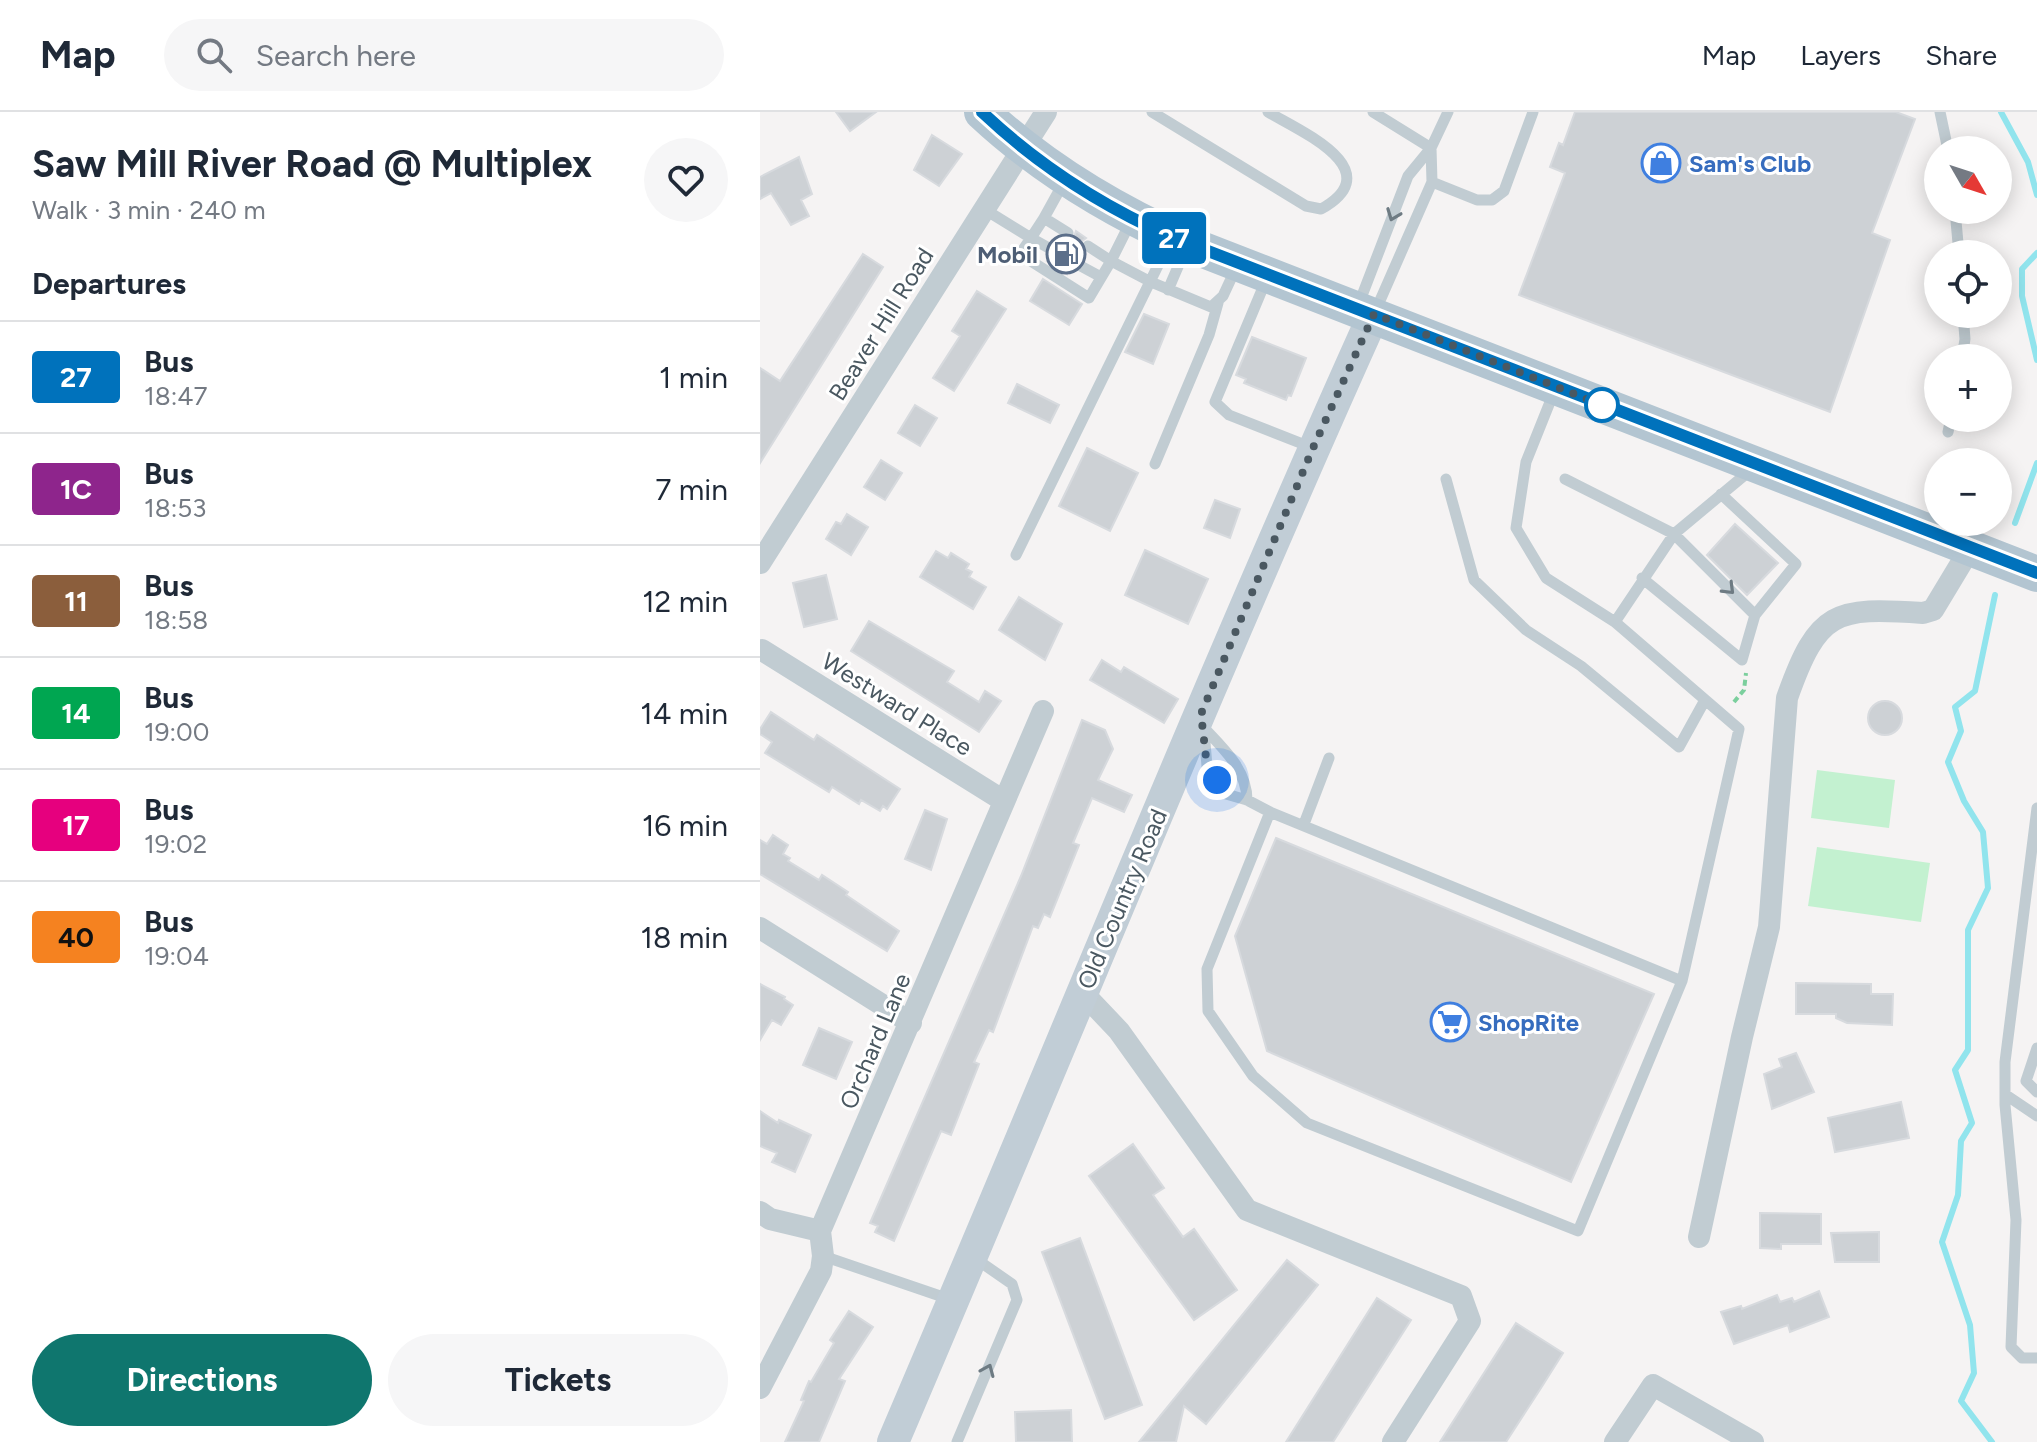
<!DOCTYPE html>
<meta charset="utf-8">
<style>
:root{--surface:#fff;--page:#f6f6f7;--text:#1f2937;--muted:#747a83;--line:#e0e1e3;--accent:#0f766e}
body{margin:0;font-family:Figtree,sans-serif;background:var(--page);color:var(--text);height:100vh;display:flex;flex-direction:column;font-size:30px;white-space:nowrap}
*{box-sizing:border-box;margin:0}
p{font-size:26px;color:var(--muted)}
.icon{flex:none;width:44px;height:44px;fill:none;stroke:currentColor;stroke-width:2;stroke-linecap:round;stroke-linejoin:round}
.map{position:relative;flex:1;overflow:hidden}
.drawer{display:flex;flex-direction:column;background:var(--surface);width:760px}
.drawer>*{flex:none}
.badge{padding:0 16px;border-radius:6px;font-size:28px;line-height:52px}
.needle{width:52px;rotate:129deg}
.tools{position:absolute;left:1164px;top:24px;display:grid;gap:16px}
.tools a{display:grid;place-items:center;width:88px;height:88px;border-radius:50%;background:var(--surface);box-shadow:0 4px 20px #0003;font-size:40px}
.you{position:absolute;width:40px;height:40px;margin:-20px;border:6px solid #fff;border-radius:50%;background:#1a73e8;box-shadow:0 0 0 12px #1a73e833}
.map>.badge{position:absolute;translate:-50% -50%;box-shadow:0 0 0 4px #fff}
h2{padding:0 32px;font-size:30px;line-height:72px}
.round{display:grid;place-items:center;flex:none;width:84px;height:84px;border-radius:42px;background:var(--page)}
.headline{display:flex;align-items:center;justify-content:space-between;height:136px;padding:0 32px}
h1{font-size:38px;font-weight:700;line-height:60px}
.cta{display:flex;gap:16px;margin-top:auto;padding:16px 32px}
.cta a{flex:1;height:92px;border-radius:48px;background:var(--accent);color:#fff;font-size:32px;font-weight:700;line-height:92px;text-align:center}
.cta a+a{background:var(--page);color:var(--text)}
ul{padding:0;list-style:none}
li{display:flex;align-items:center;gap:24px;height:112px;padding:0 32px;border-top:2px solid var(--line)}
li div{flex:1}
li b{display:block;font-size:30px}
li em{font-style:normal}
li .badge{min-width:88px;font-weight:700;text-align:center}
header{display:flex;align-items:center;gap:48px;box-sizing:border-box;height:112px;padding:0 40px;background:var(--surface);border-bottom:2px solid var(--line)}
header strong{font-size:38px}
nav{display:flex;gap:44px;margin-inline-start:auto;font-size:28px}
.search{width:560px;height:72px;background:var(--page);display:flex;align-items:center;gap:20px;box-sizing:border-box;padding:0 28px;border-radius:44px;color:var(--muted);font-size:30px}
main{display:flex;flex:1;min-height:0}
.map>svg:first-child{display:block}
.green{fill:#c3f1d0}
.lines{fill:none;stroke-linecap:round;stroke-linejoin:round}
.stream{stroke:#91e4ed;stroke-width:6}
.building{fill:#cdd1d5;stroke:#d7dade;stroke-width:2}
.path{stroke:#7bcf9d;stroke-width:4;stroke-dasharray:6 4;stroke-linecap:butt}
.lane{stroke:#c1ccd2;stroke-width:11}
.street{stroke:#c1ccd2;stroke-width:22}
.secondary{stroke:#c1cdd6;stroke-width:32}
.primary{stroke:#b3c5d1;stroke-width:36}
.oneway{stroke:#6e7b83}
.line-casing{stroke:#fff;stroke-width:18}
.line{stroke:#0072bc;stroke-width:12}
.walk{stroke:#4a5861;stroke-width:8;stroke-dasharray:0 14.4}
.stop-dot{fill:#fff;stroke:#0072bc;stroke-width:4}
.labels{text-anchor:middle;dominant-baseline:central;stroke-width:6;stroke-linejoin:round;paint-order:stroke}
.shop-label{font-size:24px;font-weight:bold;fill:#366cbe;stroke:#fff;text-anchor:start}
.service-label{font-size:24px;font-weight:bold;fill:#4e5e75;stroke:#fff;text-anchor:end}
.street-label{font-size:24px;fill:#4a5861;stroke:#fff}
</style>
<header>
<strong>Map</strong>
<div class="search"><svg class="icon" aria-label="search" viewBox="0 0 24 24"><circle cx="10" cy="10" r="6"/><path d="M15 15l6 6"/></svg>Search here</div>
<nav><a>Map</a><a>Layers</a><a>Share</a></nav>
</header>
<main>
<section class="drawer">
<div class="headline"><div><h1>Saw Mill River Road @ Multiplex</h1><p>Walk · 3 min · 240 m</p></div><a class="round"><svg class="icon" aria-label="heart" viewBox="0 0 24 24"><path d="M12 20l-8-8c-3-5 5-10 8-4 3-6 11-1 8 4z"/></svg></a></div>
<h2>Departures</h2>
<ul>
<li><span class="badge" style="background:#0072bc;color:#fff">27</span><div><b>Bus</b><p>18:47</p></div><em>1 min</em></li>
<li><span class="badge" style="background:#8e258c;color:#fff">1C</span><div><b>Bus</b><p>18:53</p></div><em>7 min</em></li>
<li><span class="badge" style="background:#8b5e3c;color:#fff">11</span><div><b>Bus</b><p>18:58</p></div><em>12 min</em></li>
<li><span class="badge" style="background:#00a651;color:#fff">14</span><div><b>Bus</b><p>19:00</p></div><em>14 min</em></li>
<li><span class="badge" style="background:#e6007e;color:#fff">17</span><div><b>Bus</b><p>19:02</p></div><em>16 min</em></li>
<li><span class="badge" style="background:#f58220;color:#111">40</span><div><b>Bus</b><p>19:04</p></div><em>18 min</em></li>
</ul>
<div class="cta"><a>Directions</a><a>Tickets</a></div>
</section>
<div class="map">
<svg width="1277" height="1330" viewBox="0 0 1277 1330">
<rect width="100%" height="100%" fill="#f5f3f3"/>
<path class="green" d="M 1057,658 L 1135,668 L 1129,716 L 1051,706 Z
M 1057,735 L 1170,751 L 1161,810 L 1048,794 Z"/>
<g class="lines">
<path class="stream" d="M 1241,0 L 1268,50 L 1277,83
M 1277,141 L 1262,157 L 1262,184 L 1277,248
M 1255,411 L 1277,351
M 1232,1330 L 1201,1289 L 1214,1261 L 1210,1213 L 1182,1130 L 1198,1083 L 1201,1029 L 1212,1011 L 1195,958 L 1208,938 L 1208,818 L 1228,776 L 1223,720 L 1204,689 L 1188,650 L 1201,619 L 1195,595 L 1215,579 L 1235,483"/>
</g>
<path class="building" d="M 76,0 L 116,0 L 90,19 Z
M 815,0 L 1136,0 L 1155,7 L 1112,121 L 1130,128 L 1070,300 L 759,183 L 805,61 L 790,55 L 799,31 L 803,33 Z
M 172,23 L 202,42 L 179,74 L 154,58 Z
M 39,45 L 52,82 L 41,88 L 49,104 L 31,113 L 11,81 L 0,87 L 0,65 Z
M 316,119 L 326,126 L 321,130 L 319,144 L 309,149 L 307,162 L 287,149 L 289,146 L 297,148 L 303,145 L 304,136 L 298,132 L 301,127 L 313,128 Z
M 103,142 L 123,155 L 0,351 L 0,256 L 20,269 Z
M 283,167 L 322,192 L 309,213 L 270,189 Z
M 217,179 L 246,197 L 194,279 L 173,266 L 200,224 L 192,219 Z
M 384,202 L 409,212 L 393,252 L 365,240 Z
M 492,225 L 546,246 L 531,284 L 528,283 L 526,288 L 484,271 L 486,267 L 476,263 Z
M 257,272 L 299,293 L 290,311 L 248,291 Z
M 155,293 L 177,306 L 160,334 L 138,321 Z
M 327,336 L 378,361 L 350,419 L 299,394 Z
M 121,348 L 142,361 L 125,388 L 104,375 Z
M 455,388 L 480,397 L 470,426 L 444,416 Z
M 87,402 L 108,415 L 91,443 L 66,427 L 76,410 L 81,412 Z
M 975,412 L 1018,451 L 987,483 L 947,443 Z
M 385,438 L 448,467 L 428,512 L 365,483 Z
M 176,439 L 188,446 L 191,441 L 209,452 L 206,457 L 212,460 L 209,465 L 226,475 L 213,497 L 160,465 Z
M 66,463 L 77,507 L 44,515 L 33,471 Z
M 259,485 L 302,512 L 285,548 L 239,518 Z
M 109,509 L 194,559 L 187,570 L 219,590 L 225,579 L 241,589 L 219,620 L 91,539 Z
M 342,548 L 361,560 L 364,555 L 418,587 L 404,611 L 330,568 Z
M1108 606a17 17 0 1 1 34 0a17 17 0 1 1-34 0Z
M 11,600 L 54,628 L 57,623 L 140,677 L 127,697 L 123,694 L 120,699 L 101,688 L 99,692 L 72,675 L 69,680 L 5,641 L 12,630 L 0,622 L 0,617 Z
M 322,608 L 345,618 L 353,637 L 338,668 L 372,683 L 364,700 L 332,686 L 313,731 L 319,733 L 290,805 L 284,802 L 278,816 L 273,814 L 233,920 L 229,918 L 214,950 L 219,952 L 191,1023 L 181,1019 L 134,1129 L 115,1120 L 118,1114 L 110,1111 L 261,764 Z
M 165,698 L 187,707 L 171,758 L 145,747 Z
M 13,723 L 28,733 L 23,742 L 30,746 L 28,749 L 59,768 L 62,763 L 88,780 L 86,783 L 139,819 L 127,839 L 0,762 L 0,728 L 7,732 Z
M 516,726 L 894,882 L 811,1070 L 507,939 L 475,824 Z
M 1036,871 L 1111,872 L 1111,882 L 1133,882 L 1132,913 L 1087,911 L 1076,906 L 1076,902 L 1036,902 Z
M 0,872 L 25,885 L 24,887 L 33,893 L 21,913 L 12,908 L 0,928 Z
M 59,916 L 92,930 L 76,967 L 43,953 Z
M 1036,941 L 1054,980 L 1012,997 L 1004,962 L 1022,955 L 1019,947 Z
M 1141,990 L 1149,1026 L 1075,1040 L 1068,1006 Z
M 0,999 L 18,1011 L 19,1008 L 51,1023 L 35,1060 L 12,1050 L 17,1041 L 0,1034 Z
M 373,1032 L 404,1076 L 393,1083 L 423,1125 L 434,1117 L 477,1178 L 434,1208 L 329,1064 Z
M 1000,1101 L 1061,1102 L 1061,1132 L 1021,1132 L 1021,1137 L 1000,1136 Z
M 1119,1120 L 1119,1150 L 1075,1150 L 1071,1121 Z
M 320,1126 L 382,1293 L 345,1307 L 282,1140 Z
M 527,1148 L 558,1173 L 446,1312 L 424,1294 L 416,1330 L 379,1330 Z
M 1059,1179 L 1069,1205 L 1030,1220 L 1028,1213 L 974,1232 L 961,1200 L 981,1194 L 982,1197 L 1017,1183 L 1020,1190 L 1032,1186 L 1034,1190 Z
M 617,1186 L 651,1208 L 573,1330 L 526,1330 Z
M 89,1199 L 113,1215 L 79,1267 L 85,1269 L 59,1330 L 25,1330 L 44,1289 L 41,1288 L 49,1269 L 51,1270 L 74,1231 L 70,1228 Z
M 756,1211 L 803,1241 L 781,1276 L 746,1330 L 680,1330 Z
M 311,1298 L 312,1330 L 256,1330 L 255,1300 Z"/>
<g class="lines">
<path class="path" d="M 974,590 L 984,578 L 986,561"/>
<path class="lane" d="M 392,0 L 546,94 L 561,97 C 631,58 540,19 508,0
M 613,0 L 671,36
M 1180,0 L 1188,38
M 305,68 L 284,106 L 308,121
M 672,70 L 717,88 L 732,88 L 744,79 L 773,0
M 224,97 L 271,126 L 284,106
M 1195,98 L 1199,142
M 371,109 L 351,149 L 391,170 L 451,195 L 463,184 L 476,156
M 296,140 L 271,126 L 260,142 L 329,186 L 351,149 L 328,134
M 317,152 L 341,165
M 507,166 L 455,290 L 469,303 L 553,336
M 408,178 L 426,136
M 598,194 L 648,64 L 671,36 L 688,0
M 615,200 L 672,70 L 671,36
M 1202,246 L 1205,227 L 1203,202
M 794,280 L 766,350 L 756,416 L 786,466 L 855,510 L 979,617 L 922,869 L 818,1119 L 547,1011 L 493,964 L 448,899 L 447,857 L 510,700 L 922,869
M 1188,320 L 1191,306
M 395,352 L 449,223 L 458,191
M 686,367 L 714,468 L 766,518 L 821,554 L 919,635 L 945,588
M 805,367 L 914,422 L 995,503 L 1036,452 L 961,382
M 256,443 L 410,129
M 882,466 L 982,548 L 995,503
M 855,510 L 914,422 L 992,357
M 444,616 C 463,636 487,658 487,688
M 444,619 L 447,654 L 466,682 L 487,688 L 510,700
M 1277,696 L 1245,950 L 1245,993 L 1256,1108 L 1251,1235 L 1262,1246 L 1277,1246
M 544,712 L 569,646
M 1277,936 L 1266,969 L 1277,980
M 1246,983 L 1277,1004
M 63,1144 L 189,1187
M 197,1330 L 257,1188 L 252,1172 L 216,1147"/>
<path class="street" d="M 0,451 L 286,0
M 2,538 L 244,689
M 0,816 L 151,911
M 323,881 L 359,919 L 487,1098 L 701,1184 L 710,1209 L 633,1330
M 0,1100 L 10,1107 L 60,1119
M 939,1125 L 982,925 L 1009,815 L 1027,586 C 1058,498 1075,495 1163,501 L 1173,498 L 1211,435
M 0,1276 L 61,1159 L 63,1144 L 60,1119 L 283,599
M 855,1330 L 893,1273 L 993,1330"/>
<path class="secondary" d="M 133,1330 C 294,954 446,575 614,202"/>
<path class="primary" d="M 222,0 C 283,57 352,98 428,132 L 1277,462"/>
</g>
<defs><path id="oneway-chevron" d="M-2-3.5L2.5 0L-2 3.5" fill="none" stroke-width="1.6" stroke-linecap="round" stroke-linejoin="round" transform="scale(2)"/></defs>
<g class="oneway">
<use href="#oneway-chevron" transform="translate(633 103) rotate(111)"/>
<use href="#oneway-chevron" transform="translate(969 477) rotate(45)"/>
<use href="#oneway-chevron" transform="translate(228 1258) rotate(-67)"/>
</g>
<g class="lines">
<g class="line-casing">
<path id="line" d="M 222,0 C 278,53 342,94 412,125 L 1277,461"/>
</g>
<use href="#line" class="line"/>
<path class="walk" d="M 457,668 L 447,654 L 441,602 L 553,336 L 614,202 L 842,293"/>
</g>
<defs>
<g id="shop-ring" transform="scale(2)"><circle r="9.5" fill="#fff" stroke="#3f7fe0" stroke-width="1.5"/><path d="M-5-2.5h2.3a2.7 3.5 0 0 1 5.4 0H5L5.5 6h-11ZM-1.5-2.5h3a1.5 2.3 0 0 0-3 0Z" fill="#3f7fe0"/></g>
<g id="fuel-ring" transform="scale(2)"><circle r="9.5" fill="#fff" stroke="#5c6f8a" stroke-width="1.5"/><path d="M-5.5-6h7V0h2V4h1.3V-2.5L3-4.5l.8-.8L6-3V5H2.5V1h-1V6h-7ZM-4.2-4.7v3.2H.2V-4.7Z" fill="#5c6f8a"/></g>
<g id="supermarket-ring" transform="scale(2)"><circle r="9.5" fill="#fff" stroke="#3f7fe0" stroke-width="1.5"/><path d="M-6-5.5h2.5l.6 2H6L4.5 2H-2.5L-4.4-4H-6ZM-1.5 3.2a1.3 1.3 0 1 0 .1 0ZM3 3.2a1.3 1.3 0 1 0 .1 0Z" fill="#3f7fe0"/></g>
</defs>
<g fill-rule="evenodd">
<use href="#shop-ring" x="901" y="51"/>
<use href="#fuel-ring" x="306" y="142"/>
<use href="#supermarket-ring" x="690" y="910"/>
</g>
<circle class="stop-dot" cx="842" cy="293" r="16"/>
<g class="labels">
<g class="shop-label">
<text x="929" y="51">Sam's Club</text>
<text x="718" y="910">ShopRite</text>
</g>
<g class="service-label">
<text x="278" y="142">Mobil</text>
</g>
<g class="street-label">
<text transform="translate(121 212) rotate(-58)">Beaver Hill Road</text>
<text transform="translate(137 592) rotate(32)">Westward Place</text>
<text transform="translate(362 787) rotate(-67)">Old Country Road</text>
<text transform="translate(115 929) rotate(-67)">Orchard Lane</text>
</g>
</g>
</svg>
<div class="tools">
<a><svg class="needle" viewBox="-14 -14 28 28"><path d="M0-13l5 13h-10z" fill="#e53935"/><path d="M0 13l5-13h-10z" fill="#747a83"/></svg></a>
<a><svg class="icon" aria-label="locate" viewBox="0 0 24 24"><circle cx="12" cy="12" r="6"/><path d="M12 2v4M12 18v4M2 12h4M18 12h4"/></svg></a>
<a>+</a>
<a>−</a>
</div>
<div class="you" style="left:457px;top:668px"></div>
<b class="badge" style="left:414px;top:126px;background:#0072bc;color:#fff">27</b>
</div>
</main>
